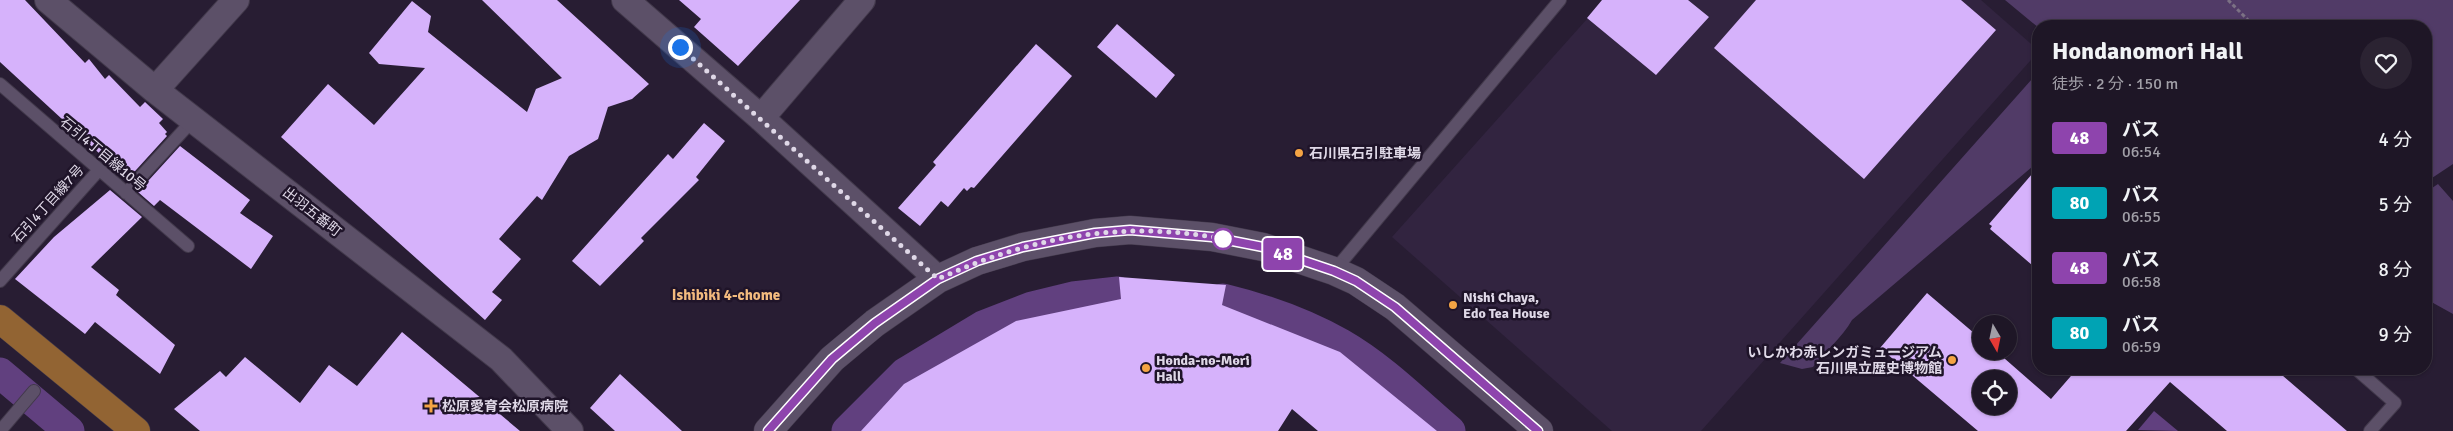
<!DOCTYPE html>
<html lang="ja">
<meta charset="utf-8">
<style>
:root{--surface:#1e1626;--page:#2b2332;--text:#f1f3f6;--muted:#a19fa7;--line:#3c3543}
body{margin:0;font-family:Signika,"Noto Sans JP",sans-serif;background:var(--page);color:var(--text);height:100vh;display:flex;flex-direction:column;font-size:19px;white-space:nowrap}
*{box-sizing:border-box;margin:0}
p{font-size:16px;color:var(--muted)}
.icon{flex:none;width:28px;height:28px;fill:none;stroke:currentColor;stroke-width:2;stroke-linecap:round;stroke-linejoin:round}
.map{position:relative;flex:1;overflow:hidden}
.side{position:absolute;left:2032px;top:20px;width:400px;height:355px;display:flex;flex-direction:column;background:var(--surface);border-radius:20px;box-shadow:0 1px 4px #0004,0 0 0 1px var(--line)}
.side>*{flex:none}
.badge{padding:0 10px;border-radius:4px;font-size:18px;line-height:32px}
.needle{width:32px;rotate:171deg}
.tools{position:absolute;left:1972px;top:315px;display:grid;gap:10px}
.tools a{display:grid;place-items:center;width:45px;height:45px;border-radius:50%;background:var(--surface);box-shadow:0 1px 4px #0004,0 0 0 1px var(--line);font-size:25px}
.you{position:absolute;width:25px;height:25px;margin:-12px;border:4px solid #fff;border-radius:50%;background:#1a73e8;box-shadow:0 0 0 8px #1a73e833}
.map>.badge{position:absolute;translate:-50% -50%;box-shadow:0 0 0 2px #fff}
.round{display:grid;place-items:center;flex:none;width:52px;height:52px;border-radius:26px;background:var(--page)}
.summary{display:flex;align-items:center;justify-content:space-between;height:85px;padding:0 20px}
h1{font-size:24px;font-weight:700;line-height:38px}
ul{padding:0;list-style:none}
li{display:flex;align-items:center;gap:15px;height:65px;padding:0 20px}
li div{flex:1}
li b{display:block;font-size:19px}
li em{font-style:normal}
li .badge{min-width:55px;font-weight:700;text-align:center}
.map>svg:first-child{display:block}
.built{fill:#322440}
.green{fill:#513b67}
.water{fill:#61407f}
.lines{fill:none;stroke-linecap:round;stroke-linejoin:round}
.canal{stroke:#61407f;stroke-width:31}
.building{fill:#d6b2fb;fill-rule:evenodd}
.service-casing{stroke:#42394b;stroke-width:14}
.minor-casing{stroke:#42394b;stroke-width:28}
.tertiary-casing{stroke:#42394b;stroke-width:29}
.primary-casing{stroke:#42394b;stroke-width:29}
.path{stroke:#7b7184;stroke-width:3;stroke-dasharray:4 2.5;stroke-linecap:butt}
.service{stroke:#5c5068;stroke-width:12}
.minor{stroke:#5c5068;stroke-width:26}
.tertiary{stroke:#5c5068;stroke-width:28}
.primary{stroke:#926433;stroke-width:28}
.line-casing{stroke:#fff;stroke-width:11}
.line{stroke:#8e44ad;stroke-width:8}
.walk{stroke:#dfd8e7;stroke-width:5;stroke-dasharray:0 9}
.poi-dot{fill:#f4a444;stroke:#1f1429;stroke-width:2}
.stop-dot{fill:#fff;stroke:#8e44ad;stroke-width:2.5}
.labels{text-anchor:middle;dominant-baseline:central;stroke-width:5;stroke-linejoin:round;paint-order:stroke}
.poi-label{font-size:14px;font-weight:bold;fill:#dfd8e7;stroke:#1f1429;text-anchor:start}
.street-label{font-size:14px;fill:#dfd8e7;stroke:#1f1429}
.neighbourhood-label{font-size:15px;font-weight:bold;fill:#f2ba7e;stroke:#1f1429}
</style>
<div class="map">
<svg width="2453" height="431" viewBox="0 0 2453 431">
<rect width="100%" height="100%" fill="#281d33"/>
<path class="built" d="M 1604,0 L 1981,0 L 2039,51 L 1701,431 L 1612,431 L 1392,237 Z"/>
<path class="green" d="M 2005,0 L 2453,0 L 2453,164 L 2426,182 L 2426,26 L 2039,28 Z
M 2039,71 L 2039,161 L 1852,320 C 1842,338 1826,350 1813,367 L 1802,369 L 1780,363 Z
M 2438,184 L 2453,201 L 2453,314 L 2426,299 L 2426,192 Z"/>
<path class="water" d="M 2154,411 L 2178,431 L 2138,430 Z"/>
<g class="lines">
<path class="canal" d="M 1223,299 C 1264,309 1304,323 1341,344 C 1381,367 1415,401 1450,431
M 0,373 L 69,431
M 847,431 L 905,373 L 983,326 L 1032,307 L 1073,297 L 1118,292"/>
</g>
<path class="building" d="M 0,0 L 25,0 L 85,63 L 89,59 L 105,79 L 109,75 L 140,107 L 145,102 L 163,119 L 159,123 L 167,132 L 165,134 L 167,136 L 126,181 L 123,179 L 125,177 L 0,62 Z
M 482,0 L 557,0 L 649,84 L 632,99 L 608,107 L 598,139 L 569,156 L 542,200 L 537,196 L 499,239 L 521,259 L 492,292 L 502,300 L 485,320 L 281,137 L 328,84 L 374,125 L 425,68 L 379,64 L 369,53 L 412,1 L 431,16 L 428,32 L 527,112 L 536,89 L 562,78 Z
M 679,0 L 800,0 L 738,66 L 694,27 L 701,19 Z
M 1602,0 L 1688,0 L 1709,17 L 1656,75 L 1587,18 Z
M 1756,0 L 1961,0 L 1996,30 L 1864,179 L 1714,48 Z
M 1117,24 L 1175,75 L 1156,98 L 1097,47 Z
M 1036,44 L 1072,76 L 974,188 L 971,187 L 967,191 L 964,188 L 948,207 L 941,201 L 920,226 L 898,208 L 936,165 L 933,162 Z
M 704,123 L 725,141 L 696,177 L 699,180 L 641,238 L 644,241 L 600,286 L 572,261 L 668,154 L 673,159 Z
M 180,146 L 250,200 L 240,213 L 273,236 L 251,269 L 160,200 L 154,206 L 138,192 Z
M 2039,166 L 2039,271 L 1990,229 L 1992,226 L 1989,224 Z
M 110,190 L 142,217 L 91,267 L 119,290 L 116,295 L 175,345 L 160,374 L 95,322 L 85,334 L 15,279 L 54,237 Z
M 1119,277 L 1226,285 L 1222,305 L 1340,352 L 1437,431 L 1318,431 L 1292,409 L 1278,431 L 861,431 L 904,384 L 1016,321 L 1121,299 Z
M 1927,293 L 1981,339 L 1981,351 L 1996,351 L 2051,399 L 2077,369 L 2275,369 L 2347,431 L 2227,431 L 2170,382 L 2126,431 L 1978,431 L 1880,348 ZM 1981,379 L 2009,379 L 2009,406 L 1981,406 Z
M 402,332 L 520,431 L 200,431 L 174,409 L 220,371 L 226,377 L 245,357 L 300,403 L 329,365 L 357,386 Z
M 620,374 L 682,431 L 615,431 L 590,408 Z"/>
<g class="lines">
<g class="service-casing">
<path id="service" d="M 0,84 L 188,246
M 126,193 L 193,120
M 1334,271 L 1560,0
M 0,281 L 98,171
M 2356,369 L 2395,403 L 2370,431
M 0,431 L 34,391"/>
</g>
<g class="minor-casing">
<path id="minor" d="M 48,0 L 155,90 L 501,359 L 570,431
M 625,0 L 761,118 L 938,279
M 155,90 L 236,0
M 761,118 L 862,0"/>
</g>
<g class="tertiary-casing">
<path id="tertiary" d="M 768,431 L 832,359 L 875,323 L 938,279 L 977,261 L 1023,247 L 1095,233 L 1130,230 L 1212,237 L 1263,247 L 1334,271 L 1356,281 L 1395,307 L 1539,431"/>
</g>
<g class="primary-casing">
<path id="primary" d="M 0,319 L 136,431"/>
</g>
<path class="path" d="M 2228,0 L 2254,26"/>
<use href="#service" class="service"/>
<use href="#minor" class="minor"/>
<use href="#tertiary" class="tertiary"/>
<use href="#primary" class="primary"/>
</g>
<g class="lines">
<g class="line-casing">
<path id="line" d="M 768,431 L 832,359 L 875,323 L 938,279 L 977,261 L 1023,247 L 1095,233 L 1130,230 L 1212,237 L 1263,247 L 1334,271 L 1356,281 L 1395,307 L 1538,431"/>
</g>
<use href="#line" class="line"/>
<path class="walk" d="M 680,47 L 938,279 C 1032,236 1127,219 1229,240 L 1223,239"/>
</g>
<g class="poi-dot">
<circle cx="1299" cy="153" r="5"/>
<circle cx="1453" cy="305" r="5"/>
<circle cx="1952" cy="360" r="5"/>
<circle cx="1146" cy="368" r="5"/>
<path d="M428.5 398.5h5v5h5v5h-5v5h-5v-5h-5v-5h5z"/>
</g>
<circle class="stop-dot" cx="1223" cy="239" r="10"/>
<g class="labels">
<g class="poi-label">
<text x="1309" y="153">石川県石引駐車場</text>
<text x="1463" y="297">Nishi Chaya,<tspan x="1463" dy="16">Edo Tea House</tspan></text>
<text x="1942" y="352" text-anchor="end">いしかわ赤レンガミュージアム<tspan x="1942" dy="16">石川県立歴史博物館</tspan></text>
<text x="1156" y="360">Honda-no-Mori<tspan x="1156" dy="16">Hall</tspan></text>
<text x="442" y="406">松原愛育会松原病院</text>
</g>
<g class="street-label">
<text transform="translate(103 154) rotate(40)">石引4丁目線10号</text>
<text transform="translate(48 204) rotate(-48)">石引4丁目線7号</text>
<text transform="translate(312 212) rotate(38)">出羽五番町</text>
</g>
<g class="neighbourhood-label">
<text x="726" y="295">Ishibiki 4-chome</text>
</g>
</g>
</svg>
<div class="tools">
<a><svg class="needle" viewBox="-14 -14 28 28"><path d="M0-13l5 13h-10z" fill="#e53935"/><path d="M0 13l5-13h-10z" fill="#a19fa7"/></svg></a>
<a><svg class="icon" aria-label="locate" viewBox="0 0 24 24"><circle cx="12" cy="12" r="6"/><path d="M12 2v4M12 18v4M2 12h4M18 12h4"/></svg></a>
</div>
<div class="you" style="left:680px;top:47px"></div>
<b class="badge" style="left:1283px;top:254px;background:#8e44ad;color:#fff">48</b>
<section class="side">
<div class="summary"><div><h1>Hondanomori Hall</h1><p>徒歩 · 2 分 · 150 m</p></div><a class="round"><svg class="icon" aria-label="heart" viewBox="0 0 24 24"><path d="M12 20l-8-8c-3-5 5-10 8-4 3-6 11-1 8 4z"/></svg></a></div>
<ul>
<li><span class="badge" style="background:#8e44ad;color:#fff">48</span><div><b>バス</b><p>06:54</p></div><em>4 分</em></li>
<li><span class="badge" style="background:#00a3b4;color:#fff">80</span><div><b>バス</b><p>06:55</p></div><em>5 分</em></li>
<li><span class="badge" style="background:#8e44ad;color:#fff">48</span><div><b>バス</b><p>06:58</p></div><em>8 分</em></li>
<li><span class="badge" style="background:#00a3b4;color:#fff">80</span><div><b>バス</b><p>06:59</p></div><em>9 分</em></li>
</ul>
</section>
</div>
